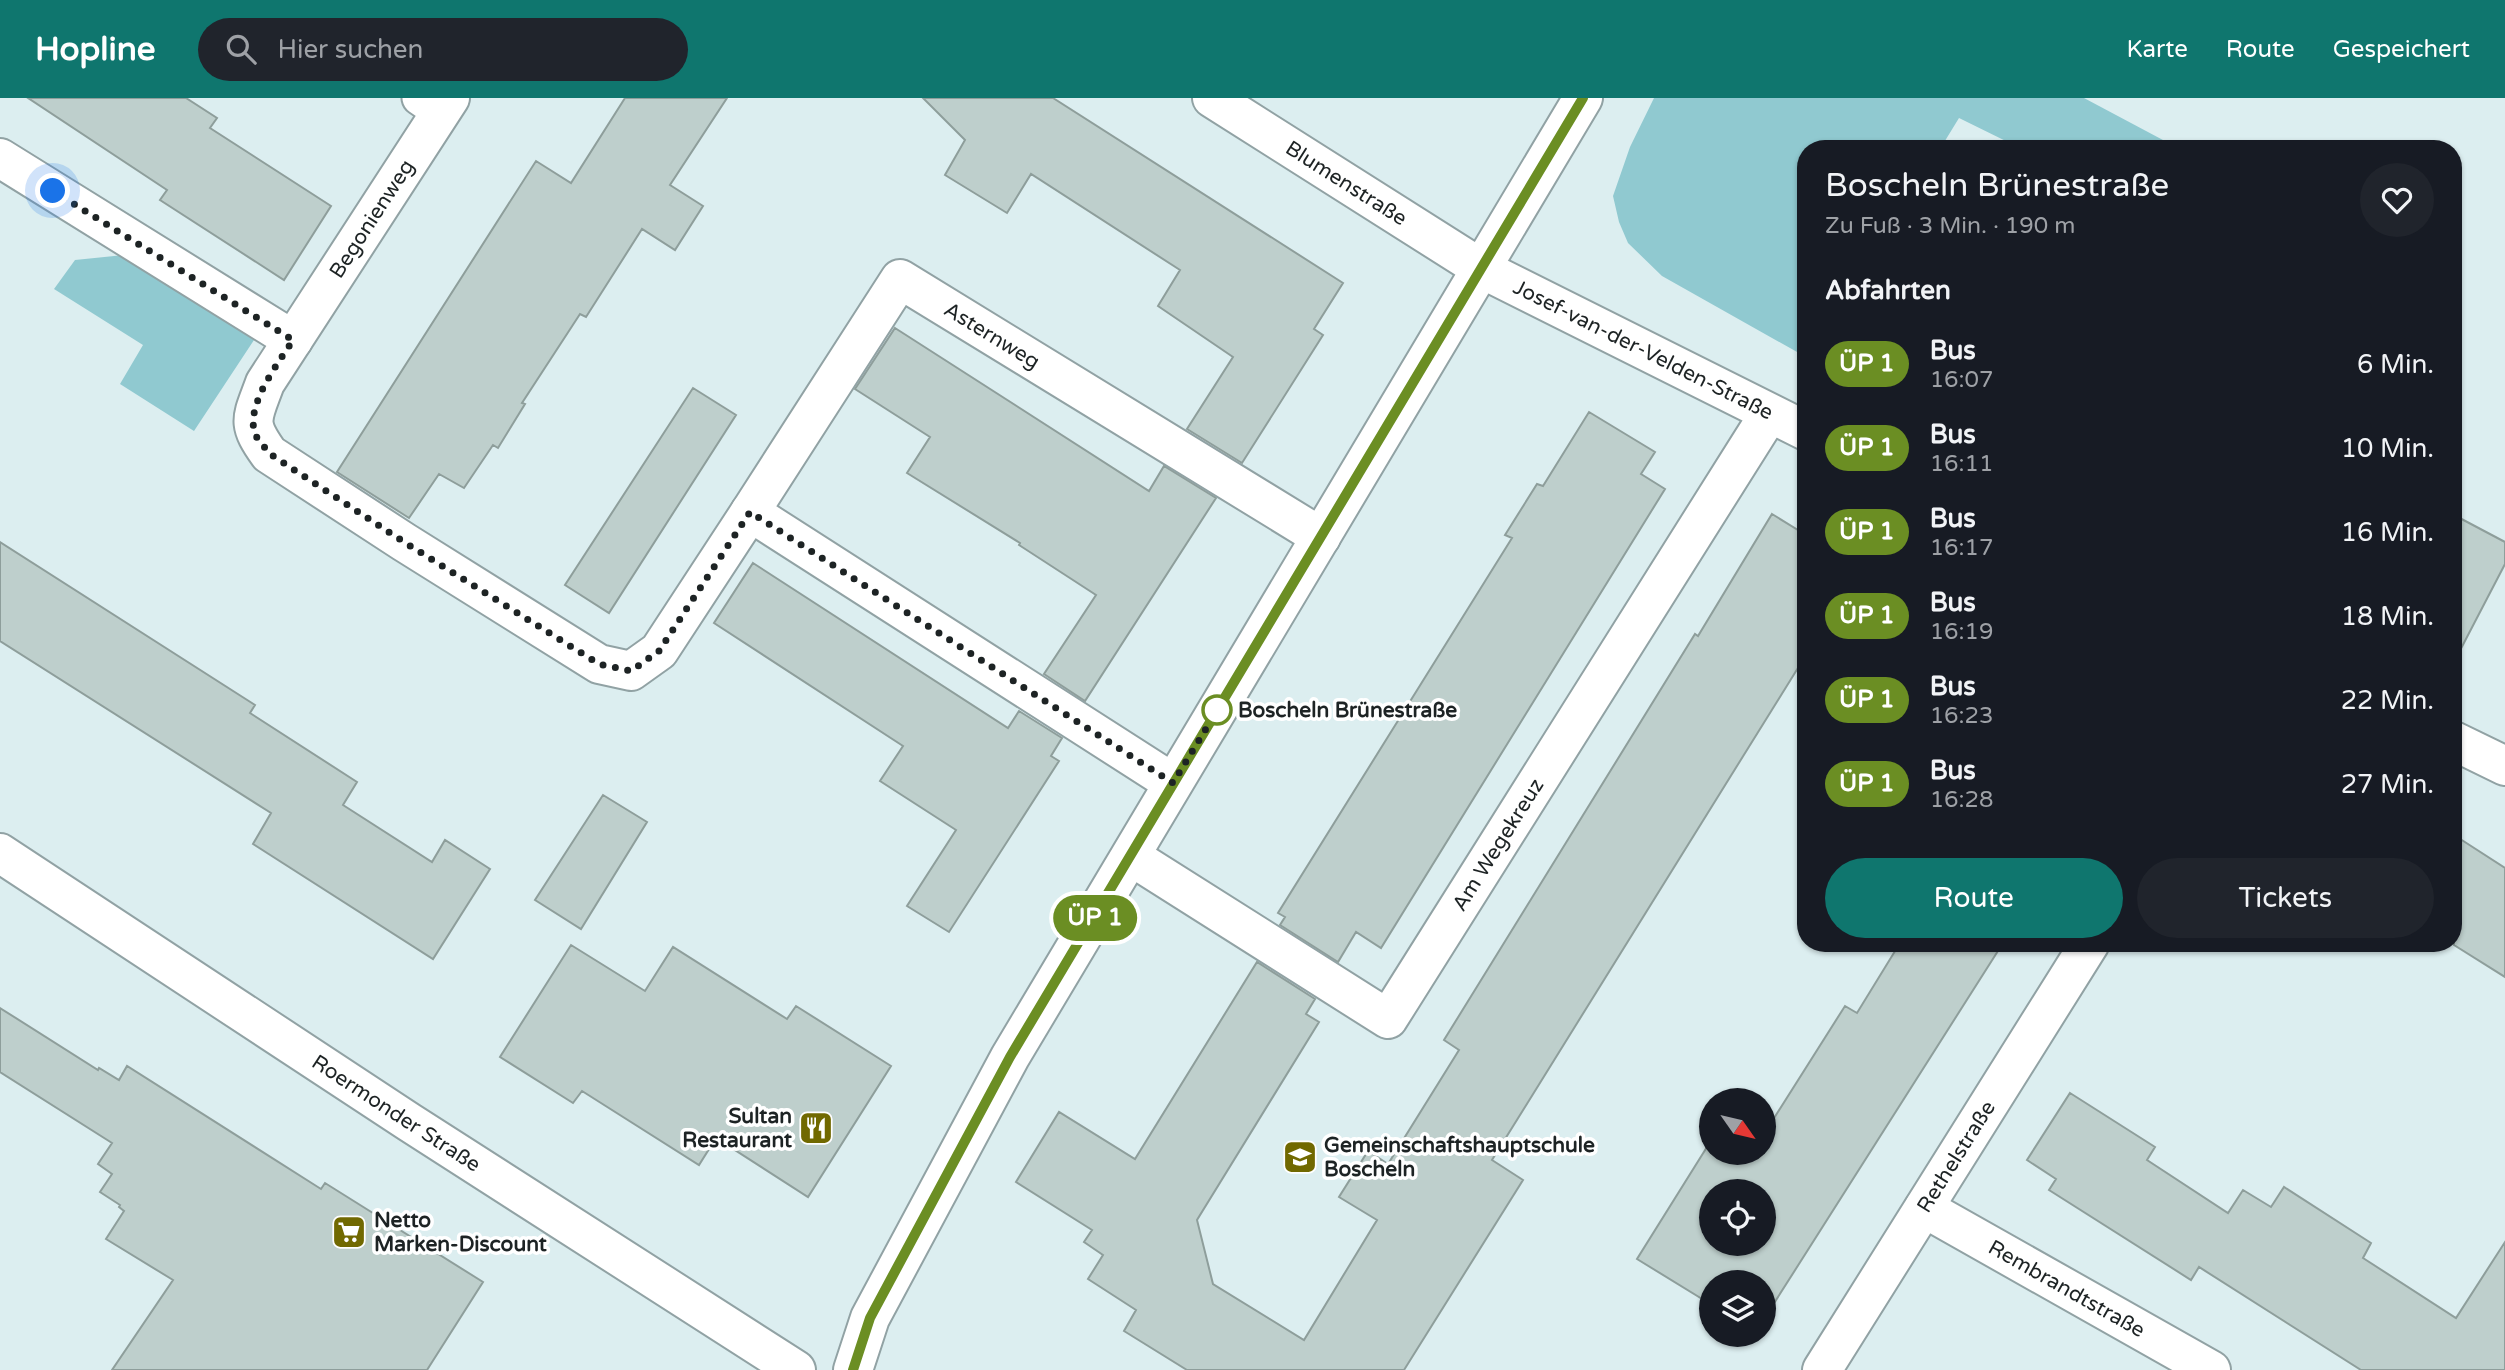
<!DOCTYPE html>
<html lang="de">
<meta charset="utf-8">
<style>
:root{--surface:#171b24;--page:#20242c;--text:#f1f3f6;--muted:#9ea1a6;--accent:#0f766e}
body{margin:0;font-family:"Varela Round",sans-serif;background:var(--page);color:var(--text);height:100vh;display:flex;flex-direction:column;font-size:26px;white-space:nowrap}
*{box-sizing:border-box;margin:0}
p{font-size:23px;color:var(--muted)}
.icon{flex:none;width:38px;height:38px;fill:none;stroke:currentColor;stroke-width:2;stroke-linecap:round;stroke-linejoin:round}
.map{position:relative;flex:1;overflow:hidden}
.details{position:absolute;left:1797px;top:42px;width:665px;height:812px;display:flex;flex-direction:column;background:var(--surface);border-radius:28px;box-shadow:0 2px 5px #0004}
.details>*{flex:none}
.badge{padding:0 14px;border-radius:23px;font-size:24px;line-height:46px}
.needle{width:46px;rotate:124deg}
.controls{position:absolute;left:1699px;top:990px;display:grid;gap:14px}
.controls a{display:grid;place-items:center;width:77px;height:77px;border-radius:50%;background:var(--surface);box-shadow:0 2px 5px #0004;font-size:35px}
.you{position:absolute;width:35px;height:35px;margin:-18px;border:5px solid #fff;border-radius:50%;background:#1a73e8;box-shadow:0 0 0 10px #1a73e833}
.map>.badge{position:absolute;translate:-50% -50%;box-shadow:0 0 0 4px #fff}
h2{padding:0 28px;font-size:26px;line-height:63px}
.round{display:grid;place-items:center;flex:none;width:74px;height:74px;border-radius:37px;background:var(--page)}
.overview{display:flex;align-items:center;justify-content:space-between;height:119px;padding:0 28px}
h1{font-size:33px;font-weight:600;line-height:52px}
.primary-button{display:flex;gap:14px;margin-top:auto;padding:14px 28px}
.primary-button a{flex:1;height:80px;border-radius:42px;background:var(--accent);color:#fff;font-size:28px;font-weight:600;line-height:80px;text-align:center}
.primary-button a+a{background:var(--page);color:var(--text)}
ul{padding:0;list-style:none}
li{display:flex;align-items:center;gap:21px;height:84px;padding:0 28px}
li div{flex:1}
li b{display:block;font-size:26px}
li em{font-style:normal}
li .badge{min-width:77px;font-weight:700;text-align:center}
header{display:flex;align-items:center;gap:42px;box-sizing:border-box;height:98px;padding:0 35px;background:var(--accent);color:#fff}
header strong{font-size:33px}
nav{display:flex;gap:38px;margin-inline-start:auto;font-size:24px}
.search{width:490px;height:63px;background:var(--page);display:flex;align-items:center;gap:18px;box-sizing:border-box;padding:0 24px;border-radius:38px;color:var(--muted);font-size:26px}
.map>svg:first-child{display:block}
.green{fill:#90c9d0}
.building{fill:#becfcc;stroke:#8e9e9b;stroke-width:2;fill-rule:evenodd}
.lines{fill:none;stroke-linecap:round;stroke-linejoin:round}
.service-casing{stroke:#91a2a4;stroke-width:37}
.minor-casing{stroke:#91a2a4;stroke-width:42}
.secondary-casing{stroke:#91a2a4;stroke-width:42}
.service{stroke:#fff;stroke-width:33}
.minor{stroke:#fff;stroke-width:38}
.secondary{stroke:#fff;stroke-width:38}
.line-casing{stroke:#fff;stroke-width:16}
.line{stroke:#6b8e23;stroke-width:10}
.walk{stroke:#1d2324;stroke-width:7;stroke-dasharray:0 12.6}
.stop-dot{fill:#fff;stroke:#6b8e23;stroke-width:3.5}
.labels{text-anchor:middle;dominant-baseline:central;stroke-width:7;stroke-linejoin:round;paint-order:stroke}
.street-label{font-size:21px;fill:#1d2324;stroke:#fff}
.stop-label{font-size:21px;font-weight:bold;fill:#1d2324;stroke:#fff;text-anchor:start}
.poi-label{font-size:21px;font-weight:bold;fill:#1d2324;stroke:#fff;text-anchor:start}
</style>
<header>
<strong>Hopline</strong>
<div class="search"><svg class="icon" aria-label="search" viewBox="0 0 24 24"><circle cx="10" cy="10" r="6"/><path d="M15 15l6 6"/></svg>Hier suchen</div>
<nav><a>Karte</a><a>Route</a><a>Gespeichert</a></nav>
</header>
<div class="map">
<svg width="2505" height="1272" viewBox="0 0 2505 1272">
<rect width="100%" height="100%" fill="#dceef0"/>
<path class="green" d="M 1654,0 L 2084,0 L 2178,50 L 2022,51 L 1959,20 L 1940,51 L 1806,51 L 1806,259 L 1662,178 L 1628,145 L 1619,124 L 1613,98 L 1630,49 Z
M 124,157 L 254,242 L 194,333 L 120,286 L 143,247 L 54,191 L 75,162 Z"/>
<path class="building" d="M 28,0 L 186,0 L 217,20 L 210,30 L 331,108 L 284,182 L 160,102 L 167,92 Z
M 625,0 L 727,0 L 670,87 L 703,108 L 675,152 L 642,131 L 586,219 L 580,216 L 522,305 L 525,306 L 498,350 L 493,347 L 464,390 L 439,376 L 409,420 L 337,374 L 536,63 L 571,85 Z
M 923,0 L 1053,0 L 1343,185 L 1314,231 L 1323,237 L 1242,365 L 1187,331 L 1233,259 L 1158,208 L 1180,172 L 1031,76 L 1007,115 L 945,77 L 965,42 Z
M 895,230 L 1149,393 L 1164,368 L 1216,400 L 1085,603 L 1044,576 L 1096,497 L 1019,447 L 1020,445 L 907,375 L 930,339 L 855,291 Z
M 693,290 L 736,317 L 609,515 L 565,487 Z
M 1589,314 L 1655,354 L 1641,376 L 1665,391 L 1381,850 L 1356,834 L 1338,864 L 1280,827 L 1285,819 L 1278,815 L 1512,440 L 1505,437 L 1537,386 L 1543,388 Z
M 1772,416 L 1806,437 L 1806,557 L 1492,1062 L 1523,1082 L 1404,1272 L 1187,1272 L 1124,1233 L 1136,1212 L 1088,1181 L 1103,1157 L 1084,1144 L 1092,1132 L 1016,1084 L 1059,1014 L 1135,1061 L 1257,864 L 1315,901 L 1306,916 L 1319,924 L 1197,1122 L 1213,1186 L 1304,1242 L 1377,1122 L 1339,1099 L 1368,1053 L 1388,1066 L 1459,952 L 1444,942 L 1695,536 L 1698,538 Z
M 2454,417 L 2505,444 L 2505,466 L 2454,564 Z
M 0,444 L 255,607 L 250,615 L 357,684 L 343,707 L 432,764 L 445,742 L 490,771 L 433,861 L 253,746 L 271,715 L 0,543 Z
M 753,465 L 1008,630 L 1019,613 L 1062,640 L 1051,658 L 1059,663 L 949,834 L 907,808 L 956,732 L 880,683 L 903,648 L 714,525 Z
M 603,697 L 647,724 L 581,831 L 535,802 Z
M 2454,737 L 2505,770 L 2505,879 L 2454,847 Z
M 1900,845 L 2003,845 L 1764,1221 L 1764,1185 L 1712,1185 L 1712,1207 L 1637,1161 L 1712,1041 L 1712,1055 L 1764,1055 L 1764,1036 L 1845,908 L 1857,915 ZM 1712,1094 L 1764,1094 L 1764,1146 L 1712,1146 Z
M 571,847 L 645,893 L 673,849 L 787,921 L 796,908 L 891,968 L 808,1099 L 716,1040 L 699,1067 L 582,993 L 573,1005 L 500,959 Z
M 0,910 L 98,972 L 99,970 L 119,982 L 127,968 L 321,1091 L 325,1085 L 483,1184 L 427,1272 L 112,1272 L 173,1182 L 106,1141 L 124,1113 L 119,1109 L 120,1107 L 100,1094 L 112,1076 L 98,1066 L 112,1045 L 0,974 Z
M 2070,995 L 2155,1049 L 2147,1062 L 2228,1115 L 2243,1092 L 2271,1109 L 2284,1089 L 2371,1145 L 2363,1160 L 2456,1220 L 2505,1144 L 2505,1272 L 2361,1272 L 2199,1169 L 2191,1182 L 2049,1092 L 2056,1081 L 2027,1062 Z"/>
<g class="lines">
<g class="service-casing">
<path id="service" d="M 419,0 L 441,15"/>
</g>
<g class="minor-casing">
<g id="minor">
<path d="M 450,0 L 265,285 C 252,321 246,324 269,356 L 404,444 L 599,566 L 631,573 L 659,553 L 750,414 L 1173,685"/>
<path id="s1" d="M 1212,0 L 1482,171 L 1806,333"/>
<path d="M 0,60 L 293,242"/>
<path id="s2" d="M 750,414 L 900,181 L 1321,439"/>
<path d="M 2454,643 L 2505,668"/>
<path id="s3" d="M 1132,759 L 1388,921 L 1769,316"/>
<path id="s4" d="M 1924,1110 L 2211,1272"/>
<path d="M 853,1272 L 870,1220 L 1010,959 L 1583,0"/>
<path id="s5" d="M 1822,1272 L 2090,845"/>
</g>
</g>
<g class="secondary-casing">
<g id="secondary">
<path id="s6" d="M 0,755 L 409,1024 L 796,1272"/>
</g>
</g>
<use href="#service" class="service"/>
<use href="#minor" class="minor"/>
<use href="#secondary" class="secondary"/>
</g>
<g class="lines">
<g class="line-casing">
<path id="line" d="M 853,1272 L 870,1220 L 1010,959 L 1583,0"/>
</g>
<use href="#line" class="line"/>
<path class="walk" d="M 53,93 L 293,242 C 278,266 248,303 254,333 C 256,341 265,349 270,356 L 404,444 L 599,566 L 631,573 L 659,553 L 750,414 L 1173,685 L 1223,603 L 1217,612"/>
</g>
<defs>
<g id="restaurant-square" transform="scale(1.75)"><rect x="-9" y="-9" width="18" height="18" rx="4" fill="#716900" stroke="#fff"/><path d="M-5-6h1v4h1v-4h1v4h1v-4h1v5L-1.5 .5V6h-2V.5L-5-1ZM5-6V6H3V1.5H1.5Q1.5-4 5-6Z" fill="#fff"/></g>
<g id="school-square" transform="scale(1.75)"><rect x="-9" y="-9" width="18" height="18" rx="4" fill="#716900" stroke="#fff"/><path d="M0-5L7-2L0 1L-7-2ZM-4 1L0 2.5L4 1V4Q0 6-4 4Z" fill="#fff"/></g>
<g id="supermarket-square" transform="scale(1.75)"><rect x="-9" y="-9" width="18" height="18" rx="4" fill="#716900" stroke="#fff"/><path d="M-6-5.5h2.5l.6 2H6L4.5 2H-2.5L-4.4-4H-6ZM-1.5 3.2a1.3 1.3 0 1 0 .1 0ZM3 3.2a1.3 1.3 0 1 0 .1 0Z" fill="#fff"/></g>
</defs>
<g fill-rule="evenodd">
<use href="#restaurant-square" x="816" y="1030"/>
<use href="#school-square" x="1300" y="1059"/>
<use href="#supermarket-square" x="349" y="1134"/>
</g>
<circle class="stop-dot" cx="1217" cy="612" r="14"/>
<g class="labels">
<g class="street-label">
<text stroke="none"><textPath href="#s1" startOffset="159">Blumenstraße</textPath></text>
<text transform="translate(372 121) rotate(-57)">Begonienweg</text>
<text stroke="none"><textPath href="#s2" startOffset="385">Asternweg</textPath></text>
<text stroke="none"><textPath href="#s1" startOffset="500">Josef-van-der-Velden-Straße</textPath></text>
<text stroke="none"><textPath href="#s3" startOffset="509">Am Wegekreuz</textPath></text>
<text stroke="none"><textPath href="#s6" startOffset="474">Roermonder Straße</textPath></text>
<text stroke="none"><textPath href="#s5" startOffset="252">Rethelstraße</textPath></text>
<text stroke="none"><textPath href="#s4" startOffset="164">Rembrandtstraße</textPath></text>
</g>
<g class="stop-label">
<text x="1238" y="612">Boscheln Brünestraße</text>
</g>
<g class="poi-label">
<text x="792" y="1018" text-anchor="end">Sultan<tspan x="792" dy="24">Restaurant</tspan></text>
<text x="1324" y="1047">Gemeinschaftshauptschule<tspan x="1324" dy="24">Boscheln</tspan></text>
<text x="374" y="1122">Netto<tspan x="374" dy="24">Marken-Discount</tspan></text>
</g>
</g>
</svg>
<div class="controls">
<a><svg class="needle" viewBox="-14 -14 28 28"><path d="M0-13l5 13h-10z" fill="#e53935"/><path d="M0 13l5-13h-10z" fill="#9ea1a6"/></svg></a>
<a><svg class="icon" aria-label="locate" viewBox="0 0 24 24"><circle cx="12" cy="12" r="6"/><path d="M12 2v4M12 18v4M2 12h4M18 12h4"/></svg></a>
<a><svg class="icon" aria-label="layers" viewBox="0 0 24 24"><path d="M12 4l9 5-9 5-9-5zM3 14l9 5 9-5"/></svg></a>
</div>
<div class="you" style="left:53px;top:93px"></div>
<b class="badge" style="left:1095px;top:820px;background:#6b8e23;color:#fff">ÜP 1</b>
<section class="details">
<div class="overview"><div><h1>Boscheln Brünestraße</h1><p>Zu Fuß · 3 Min. · 190 m</p></div><a class="round"><svg class="icon" aria-label="heart" viewBox="0 0 24 24"><path d="M12 20l-8-8c-3-5 5-10 8-4 3-6 11-1 8 4z"/></svg></a></div>
<h2>Abfahrten</h2>
<ul>
<li><span class="badge" style="background:#6b8e23;color:#fff">ÜP 1</span><div><b>Bus</b><p>16:07</p></div><em>6 Min.</em></li>
<li><span class="badge" style="background:#6b8e23;color:#fff">ÜP 1</span><div><b>Bus</b><p>16:11</p></div><em>10 Min.</em></li>
<li><span class="badge" style="background:#6b8e23;color:#fff">ÜP 1</span><div><b>Bus</b><p>16:17</p></div><em>16 Min.</em></li>
<li><span class="badge" style="background:#6b8e23;color:#fff">ÜP 1</span><div><b>Bus</b><p>16:19</p></div><em>18 Min.</em></li>
<li><span class="badge" style="background:#6b8e23;color:#fff">ÜP 1</span><div><b>Bus</b><p>16:23</p></div><em>22 Min.</em></li>
<li><span class="badge" style="background:#6b8e23;color:#fff">ÜP 1</span><div><b>Bus</b><p>16:28</p></div><em>27 Min.</em></li>
</ul>
<div class="primary-button"><a>Route</a><a>Tickets</a></div>
</section>
</div>
